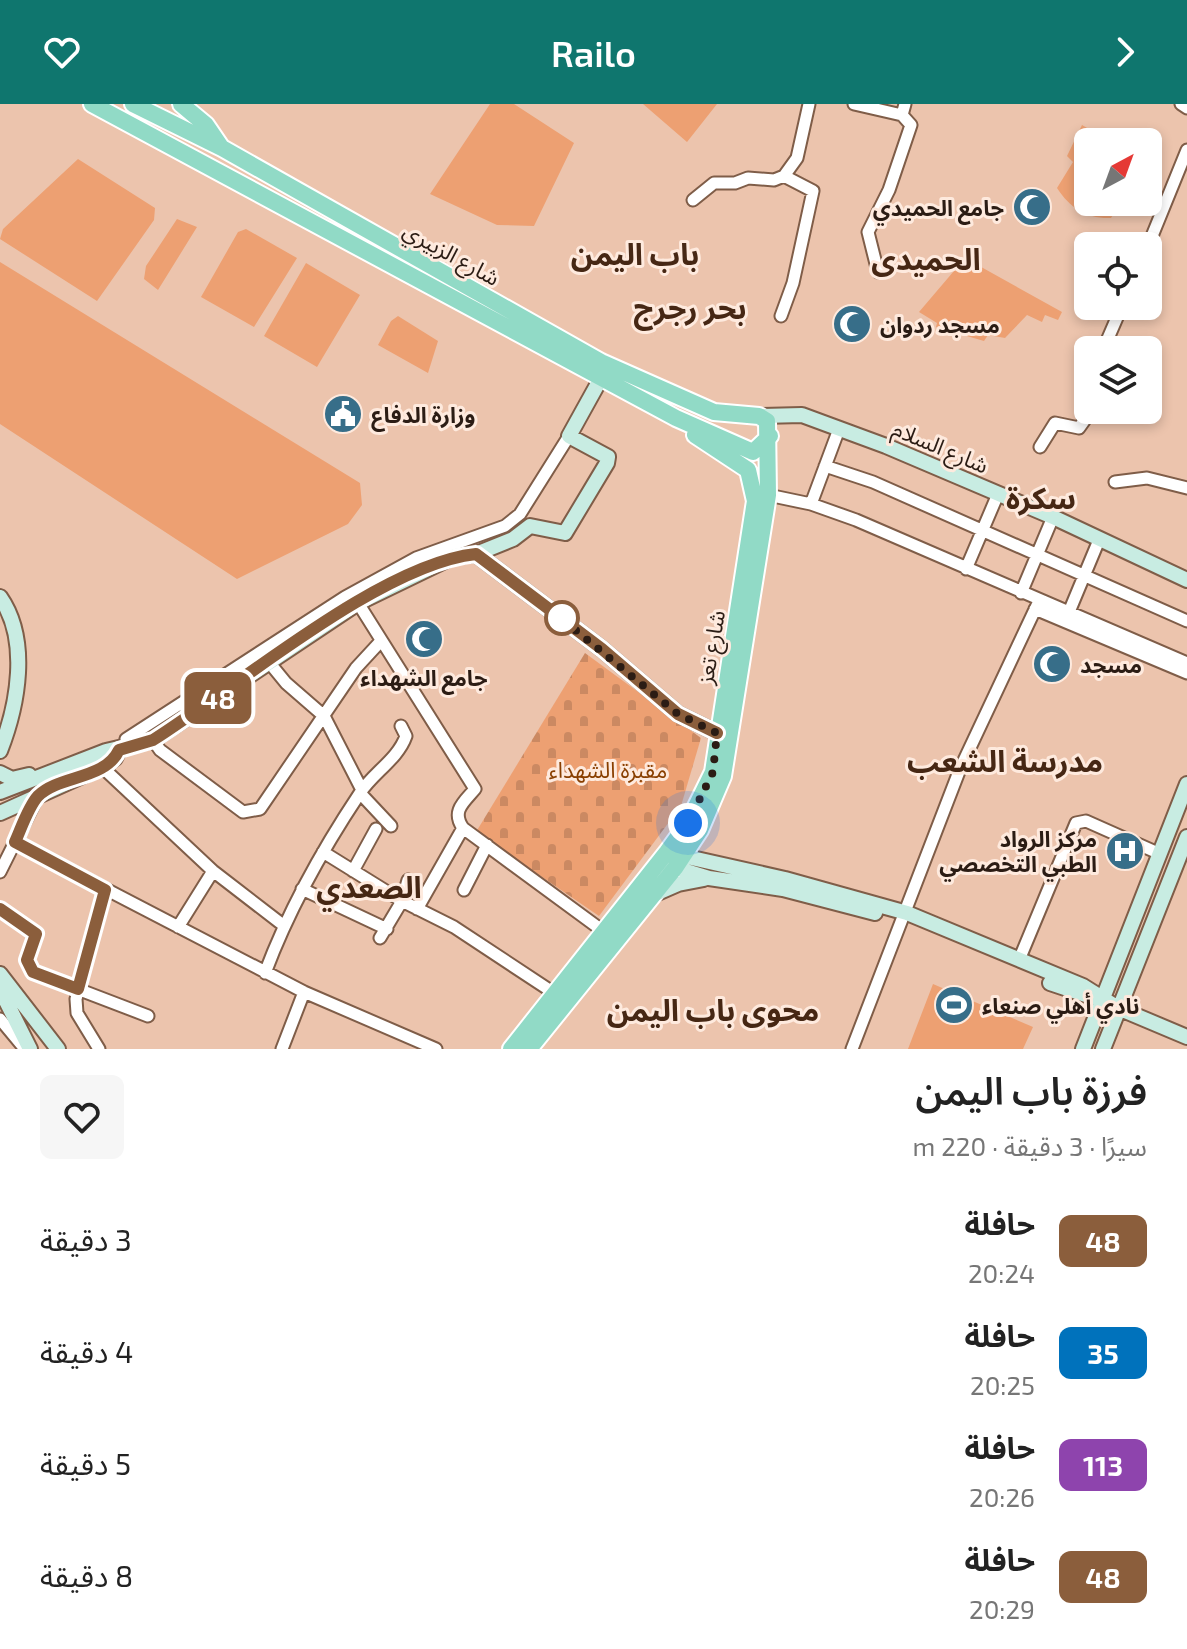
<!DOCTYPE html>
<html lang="ar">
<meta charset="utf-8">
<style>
:root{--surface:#fff;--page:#f6f6f6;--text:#222;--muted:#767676;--accent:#0f766e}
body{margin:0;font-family:"Exo 2","Noto Sans Arabic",sans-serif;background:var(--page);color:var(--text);direction:rtl;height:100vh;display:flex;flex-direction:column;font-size:30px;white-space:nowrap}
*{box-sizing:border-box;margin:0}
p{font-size:26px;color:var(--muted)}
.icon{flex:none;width:44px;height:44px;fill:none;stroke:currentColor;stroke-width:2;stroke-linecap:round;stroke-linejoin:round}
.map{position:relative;height:945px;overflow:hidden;direction:ltr}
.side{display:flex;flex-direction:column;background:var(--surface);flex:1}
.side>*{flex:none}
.badge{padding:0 16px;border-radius:12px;font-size:28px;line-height:52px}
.needle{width:52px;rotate:41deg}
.buttons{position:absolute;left:1074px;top:24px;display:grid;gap:16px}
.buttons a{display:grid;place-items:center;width:88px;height:88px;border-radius:12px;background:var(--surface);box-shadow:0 4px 12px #0003;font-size:40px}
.you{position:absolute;width:40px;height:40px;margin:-20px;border:6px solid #fff;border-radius:50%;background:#1a73e8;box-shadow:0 0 0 12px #1a73e833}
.map>.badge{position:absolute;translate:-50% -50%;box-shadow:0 0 0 4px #fff}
.round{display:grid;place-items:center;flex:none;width:84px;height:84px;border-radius:12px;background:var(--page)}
.head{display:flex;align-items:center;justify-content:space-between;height:136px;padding:0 40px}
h1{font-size:38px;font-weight:600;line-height:60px}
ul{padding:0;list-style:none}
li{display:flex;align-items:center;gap:24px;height:112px;padding:0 40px}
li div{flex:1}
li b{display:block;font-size:30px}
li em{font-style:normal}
li .badge{min-width:88px;font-weight:700;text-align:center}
header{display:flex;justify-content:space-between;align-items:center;height:104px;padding:0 40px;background:var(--accent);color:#fff;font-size:36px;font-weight:600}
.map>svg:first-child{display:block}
.green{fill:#eda072}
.cemetery{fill:url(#cemetery-stones)}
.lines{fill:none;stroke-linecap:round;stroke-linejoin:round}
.street-casing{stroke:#7f5d48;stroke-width:15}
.secondary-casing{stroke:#7f5d48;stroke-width:18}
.primary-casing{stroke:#fff;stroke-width:20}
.street{stroke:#fff;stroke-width:11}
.secondary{stroke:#c8ece2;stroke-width:14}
.primary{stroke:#91dac6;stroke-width:16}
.line-casing{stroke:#fff;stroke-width:18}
.line{stroke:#8b5e3c;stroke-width:12}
.walk{stroke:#2b1c14;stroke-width:8;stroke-dasharray:0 14.4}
.stop-dot{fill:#fff;stroke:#8b5e3c;stroke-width:4}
.labels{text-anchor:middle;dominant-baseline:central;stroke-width:6;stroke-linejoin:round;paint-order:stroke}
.poi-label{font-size:22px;font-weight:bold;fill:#2b1c14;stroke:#feeade;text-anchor:start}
.street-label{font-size:22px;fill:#2b1c14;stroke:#feeade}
.park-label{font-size:22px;fill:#893f00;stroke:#feeade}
.district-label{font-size:30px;font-weight:bold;fill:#462714;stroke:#feeade}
</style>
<header><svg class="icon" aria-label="forward" viewBox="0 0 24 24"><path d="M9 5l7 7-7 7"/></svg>Railo<svg class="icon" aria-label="heart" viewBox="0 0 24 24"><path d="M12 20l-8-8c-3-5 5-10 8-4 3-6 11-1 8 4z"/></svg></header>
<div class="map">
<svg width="1187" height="945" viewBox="0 0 1187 945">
<defs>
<pattern id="cemetery-stones" width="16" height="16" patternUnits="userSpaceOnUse" patternTransform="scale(2)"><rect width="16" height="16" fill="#eda072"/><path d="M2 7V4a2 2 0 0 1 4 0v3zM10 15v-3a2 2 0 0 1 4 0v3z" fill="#cb8962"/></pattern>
</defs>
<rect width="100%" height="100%" fill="#ecc4ad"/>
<path class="green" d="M 490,0 L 514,0 L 574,39 L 534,122 L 497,121 L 430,90 Z
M 643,0 L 717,0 L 687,38 Z
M 1082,21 L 1111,38 L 1088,38 L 1088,98 L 1121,98 L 1111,114 C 1087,115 1070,104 1057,84 L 1073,58 L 1067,52 Z
M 78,55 L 155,104 L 154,116 L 97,197 L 0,135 L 3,125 Z
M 177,115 L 197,123 L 158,186 L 144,175 L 146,162 Z
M 246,125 L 297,154 L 254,223 L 201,193 L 238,128 Z
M 965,154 L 1062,208 L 1058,216 L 1045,211 L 1042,218 L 1027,211 L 1005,234 L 988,231 L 984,237 L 936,223 L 937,219 L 919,208 Z
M 0,158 L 360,379 L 362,401 L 348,420 L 237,475 L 0,320 Z
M 306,159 L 360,191 L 317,263 L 264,232 Z
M 398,212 L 438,237 L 428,269 L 378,241 L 391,217 Z
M 933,880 L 1033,923 L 1023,945 L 908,945 Z"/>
<path class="cemetery" d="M 585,549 L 701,634 L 681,702 L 599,812 L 476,728 Z"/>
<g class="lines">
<g class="street-casing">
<path id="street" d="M 854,0 L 902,11 L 905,0
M 1181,0 L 1187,4
M 693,96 L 714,79 L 735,79 L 748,74 L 774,76 L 784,72
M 1148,142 L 1187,46
M 878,168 L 868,128 L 889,86 L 911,21 L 902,11
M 781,212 L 793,179 L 813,87 L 784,72 L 797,54 L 809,0
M 1103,246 L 1122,202
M 1040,343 L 1055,319 L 1079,324 L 1084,317 L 1088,291
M 825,362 L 873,378 L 1187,517
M 1115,378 L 1147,374 L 1187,384
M 768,391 L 811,400 L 856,416 L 1187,559
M 811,400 L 839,325
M 966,465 L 998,390
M 1021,489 L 1053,413
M 358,499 L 475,685 C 464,698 451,707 463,724 L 603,827
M 1035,505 L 1187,569
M 1069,508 L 1099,436
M 268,557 L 286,579 L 324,612 L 362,686
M 126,635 L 345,493 L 416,454 L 505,422 L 520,410 L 569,332
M 153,636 L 160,646 L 243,708 L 260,705 L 356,564 L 380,538
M 102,663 L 213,767 L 283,821
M 360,689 L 391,722
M 15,738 L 304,888 L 436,945
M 323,748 L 402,797 L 454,823 L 554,889
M 353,767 L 376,725
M 0,768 L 38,692
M 302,785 L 387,825
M 464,786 L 487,741
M 0,805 L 36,830 L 27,856 L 33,868 L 148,912
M 417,805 L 463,724
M 178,823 L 213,767
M 380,834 L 402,797 L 408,776
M 1019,856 L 1076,719 L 1086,717 L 1158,749
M 265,869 C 289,805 322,746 360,689 C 373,669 398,655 406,632 L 401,622
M 0,915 L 25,945
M 99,945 L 77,909 L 76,895 L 105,786
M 282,945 L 304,888
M 852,945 L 960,665 L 1039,497"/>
</g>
<g class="secondary-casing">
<path id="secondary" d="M 759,312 L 802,311 L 886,342 L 1053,413 L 1187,476
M 476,450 L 513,435 L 530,422 L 565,429 L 607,359 L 608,353 L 569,332 L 600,276
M 0,493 C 30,536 18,601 0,647
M 0,669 L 12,675 L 29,671
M 0,688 L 106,647 L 153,636 L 358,499 L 455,452 L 476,450 L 602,545 L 678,610 L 717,629
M 0,709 L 102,663 L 115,654 L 119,646
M 674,750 L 785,775 L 907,809 L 1083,882 L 1118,904 L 1187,933
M 666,761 L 709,774 L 783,785 L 875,809
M 655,790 L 678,780 L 704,775
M 0,870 L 58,945
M 1050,879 L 1095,894
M 0,885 L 30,945
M 1083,945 L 1187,680
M 1103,945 L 1187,733"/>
</g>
<g class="primary-casing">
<path id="primary" d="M 92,0 L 676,314 L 753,348 L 770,332
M 133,0 L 222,44 L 601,258 L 714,308 L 759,312 L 767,317 L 768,391 L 723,672 L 700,726 L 675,764 L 529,945
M 181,0 L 206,21 L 221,43
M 511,945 L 667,748 L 688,719 L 713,668 L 755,397 L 748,366 L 695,331"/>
</g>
<use href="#street" class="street"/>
<use href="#secondary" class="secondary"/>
<use href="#primary" class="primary"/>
</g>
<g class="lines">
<g class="line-casing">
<path id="line" d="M 0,805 L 36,830 L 27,856 L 33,868 L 78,885 L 105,786 L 15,738 C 21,725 28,703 38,692 C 59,671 105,676 119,646 L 153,636 C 237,583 381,460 476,450 L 602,545 L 678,610 L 717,629"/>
</g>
<use href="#line" class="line"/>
<path class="walk" d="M 562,514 L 552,507 L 678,610 L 717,629 L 713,668 L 688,719"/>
</g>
<defs>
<g id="mosque-disc" transform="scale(2)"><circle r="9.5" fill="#376e89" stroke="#feeade"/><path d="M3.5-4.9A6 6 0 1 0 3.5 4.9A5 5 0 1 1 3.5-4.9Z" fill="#fff"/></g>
<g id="civic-disc" transform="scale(2)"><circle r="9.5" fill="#376e89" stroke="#feeade"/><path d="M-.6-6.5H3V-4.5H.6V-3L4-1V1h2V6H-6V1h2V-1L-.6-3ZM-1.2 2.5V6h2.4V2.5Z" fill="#fff"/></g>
<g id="hospital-disc" transform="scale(2)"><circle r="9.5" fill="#376e89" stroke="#feeade"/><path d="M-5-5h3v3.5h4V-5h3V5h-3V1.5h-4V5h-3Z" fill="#fff"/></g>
<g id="stadium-disc" transform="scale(2)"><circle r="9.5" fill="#376e89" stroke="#feeade"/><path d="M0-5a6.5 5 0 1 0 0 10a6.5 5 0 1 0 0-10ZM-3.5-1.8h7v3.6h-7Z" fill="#fff"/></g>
</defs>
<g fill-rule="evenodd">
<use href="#mosque-disc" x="1032" y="103"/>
<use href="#mosque-disc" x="852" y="220"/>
<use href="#civic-disc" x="343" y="310"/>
<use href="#mosque-disc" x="424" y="535"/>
<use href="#mosque-disc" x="1052" y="560"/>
<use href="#hospital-disc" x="1125" y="747"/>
<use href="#stadium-disc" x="954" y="901"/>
</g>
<circle class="stop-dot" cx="562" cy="514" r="16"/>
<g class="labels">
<g class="poi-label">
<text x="1004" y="103" text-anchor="end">جامع الحميدي</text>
<text x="880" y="220">مسجد ردوان</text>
<text x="371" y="310">وزارة الدفاع</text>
<text x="1080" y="560">مسجد</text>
<text x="424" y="573" text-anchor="middle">جامع الشهداء</text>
<text x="1097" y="734" text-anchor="end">مركز الرواد<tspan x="1097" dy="25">الطبي التخصصي</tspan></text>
<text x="982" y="901">نادي أهلي صنعاء</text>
</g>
<g class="street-label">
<text transform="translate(452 149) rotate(29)">شارع الزبيري</text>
<text transform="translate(941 342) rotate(23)">شارع السلام</text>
<text transform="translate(710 543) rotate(-80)">شارع تعز</text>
</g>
<g class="park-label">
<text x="608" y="665">مقبرة الشهداء</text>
</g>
<g class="district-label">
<text x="635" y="149">باب اليمن</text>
<text x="926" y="154">الحميدى</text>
<text x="690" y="203">بحر رجرج</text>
<text x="1041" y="393">سكرة</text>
<text x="1005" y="656">مدرسة الشعب</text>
<text x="369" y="782">الصعدي</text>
<text x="713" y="905">محوى باب اليمن</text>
</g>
</g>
</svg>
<div class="buttons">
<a><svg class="needle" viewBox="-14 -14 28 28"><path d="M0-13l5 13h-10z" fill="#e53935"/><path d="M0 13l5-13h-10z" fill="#767676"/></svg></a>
<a><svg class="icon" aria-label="locate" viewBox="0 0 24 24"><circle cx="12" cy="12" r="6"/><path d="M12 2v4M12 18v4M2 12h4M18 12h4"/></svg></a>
<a><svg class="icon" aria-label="layers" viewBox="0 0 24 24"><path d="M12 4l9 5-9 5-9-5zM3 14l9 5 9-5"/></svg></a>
</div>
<div class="you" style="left:688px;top:719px"></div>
<b class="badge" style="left:218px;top:594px;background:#8b5e3c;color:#fff">48</b>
</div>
<section class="side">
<div class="head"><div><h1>فرزة باب اليمن</h1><p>سيرًا · 3 دقيقة · 220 m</p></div><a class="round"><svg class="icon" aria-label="heart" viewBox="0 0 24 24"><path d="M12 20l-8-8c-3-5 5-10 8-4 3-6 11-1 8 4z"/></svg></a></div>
<ul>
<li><span class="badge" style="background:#8b5e3c;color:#fff">48</span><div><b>حافلة</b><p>20:24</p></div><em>3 دقيقة</em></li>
<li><span class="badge" style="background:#0072bc;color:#fff">35</span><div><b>حافلة</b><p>20:25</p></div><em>4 دقيقة</em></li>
<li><span class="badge" style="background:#8e44ad;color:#fff">113</span><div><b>حافلة</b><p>20:26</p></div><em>5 دقيقة</em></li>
<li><span class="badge" style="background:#8b5e3c;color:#fff">48</span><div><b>حافلة</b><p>20:29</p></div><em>8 دقيقة</em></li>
</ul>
</section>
